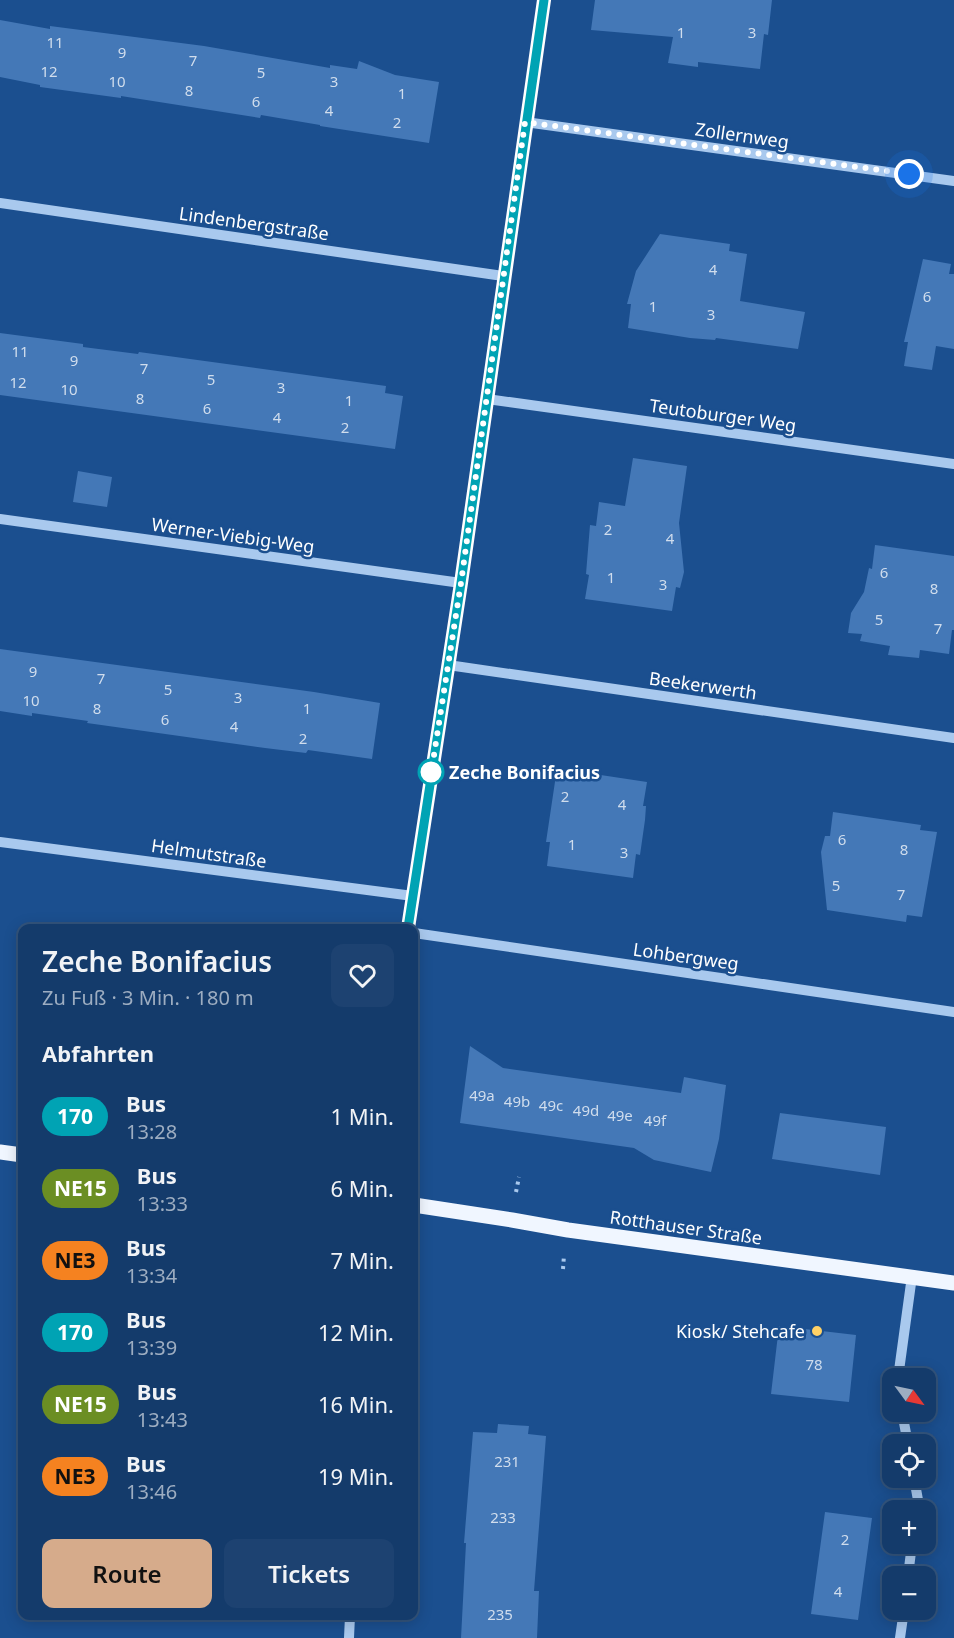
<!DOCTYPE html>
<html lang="de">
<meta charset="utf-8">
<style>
:root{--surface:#143b6b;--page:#1d4271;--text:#f1f3f6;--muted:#9dadc1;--line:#33557e;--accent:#d6ab8b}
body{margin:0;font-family:"Noto Sans",sans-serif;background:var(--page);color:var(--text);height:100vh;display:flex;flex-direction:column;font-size:22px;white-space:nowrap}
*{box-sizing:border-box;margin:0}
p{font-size:20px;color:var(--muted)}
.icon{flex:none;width:33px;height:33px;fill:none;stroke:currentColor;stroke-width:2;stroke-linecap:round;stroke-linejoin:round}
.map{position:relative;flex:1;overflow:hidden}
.sheet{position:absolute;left:18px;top:924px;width:400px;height:696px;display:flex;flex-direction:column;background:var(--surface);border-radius:12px;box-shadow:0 3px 15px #0003,0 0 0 2px var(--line)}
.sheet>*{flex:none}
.badge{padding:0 12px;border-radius:20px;font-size:21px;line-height:39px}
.needle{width:39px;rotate:123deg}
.tools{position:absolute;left:882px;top:1368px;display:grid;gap:12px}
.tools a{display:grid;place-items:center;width:54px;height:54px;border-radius:12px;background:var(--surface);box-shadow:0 3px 15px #0003,0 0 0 2px var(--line);font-size:30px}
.you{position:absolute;width:30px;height:30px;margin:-15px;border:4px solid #fff;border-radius:50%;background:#1a73e8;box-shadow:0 0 0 9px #1a73e833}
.map>.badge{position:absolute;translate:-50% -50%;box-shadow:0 0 0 3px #fff}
h2{padding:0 24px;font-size:22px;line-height:54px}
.round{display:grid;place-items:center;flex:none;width:63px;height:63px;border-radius:12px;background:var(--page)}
.summary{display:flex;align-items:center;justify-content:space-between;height:102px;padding:0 24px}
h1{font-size:28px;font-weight:600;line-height:45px}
.button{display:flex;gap:12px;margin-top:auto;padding:12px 24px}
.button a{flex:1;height:69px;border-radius:12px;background:var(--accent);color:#111;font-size:24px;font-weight:600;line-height:69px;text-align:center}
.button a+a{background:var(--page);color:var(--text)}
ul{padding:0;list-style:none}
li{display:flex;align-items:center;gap:18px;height:72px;padding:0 24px}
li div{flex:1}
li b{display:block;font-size:22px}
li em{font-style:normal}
li .badge{min-width:66px;font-weight:700;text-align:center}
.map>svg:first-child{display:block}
.building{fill:#4478b7}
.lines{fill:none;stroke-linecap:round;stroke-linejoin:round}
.path{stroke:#a9c9ee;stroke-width:4;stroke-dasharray:3 4.5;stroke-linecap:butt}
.minor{stroke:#a9c9ee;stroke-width:10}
.major{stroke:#f0f6ff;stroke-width:15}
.line-casing{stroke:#fff;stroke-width:14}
.line{stroke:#00a3b4;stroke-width:9}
.walk{stroke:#fff;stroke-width:6;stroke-dasharray:0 10.8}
.stop-dot{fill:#fff;stroke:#00a3b4;stroke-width:3}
.poi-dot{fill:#ffd166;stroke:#1b4f8f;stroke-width:2}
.labels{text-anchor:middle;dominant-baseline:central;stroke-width:5;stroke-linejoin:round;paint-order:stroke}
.number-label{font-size:15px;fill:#d0dded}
.street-label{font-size:18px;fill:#fff;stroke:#1b4f8f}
.stop-label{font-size:18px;font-weight:bold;fill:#fff;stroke:#1b4f8f;text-anchor:start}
.poi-label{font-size:18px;fill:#fff;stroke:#1b4f8f;text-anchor:end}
</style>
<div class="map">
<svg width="954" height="1638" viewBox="0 0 954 1638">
<rect width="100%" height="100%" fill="#1b4f8f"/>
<path class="building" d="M 595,0 L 772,0 L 768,35 L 764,34 L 760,69 L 698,62 L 698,67 L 668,63 L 673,37 L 591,30 Z
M 0,20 L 50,29 L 50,26 L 204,46 L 330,68 L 330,65 L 357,69 L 359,61 L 395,75 L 439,82 L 429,143 L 320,126 L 320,125 L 261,115 L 260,118 L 121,96 L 121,98 L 40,87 L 40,85 L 0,77 Z
M 660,234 L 730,244 L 729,251 L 747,254 L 740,301 L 805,312 L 798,349 L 716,338 L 715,340 L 690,338 L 628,328 L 631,304 L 627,304 L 636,271 Z
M 923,259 L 951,264 L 949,274 L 954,274 L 954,349 L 936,346 L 932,370 L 904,366 L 908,342 L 904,342 Z
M 0,333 L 83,344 L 83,347 L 138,354 L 139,352 L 386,386 L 385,393 L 403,396 L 395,449 L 0,395 Z
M 633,458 L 687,466 L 679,523 L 684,572 L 680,588 L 676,587 L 672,611 L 585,599 L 589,575 L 586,574 L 590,525 L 596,526 L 599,502 L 625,506 Z
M 78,471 L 112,477 L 107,507 L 73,502 Z
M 875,545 L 954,556 L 954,630 L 952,630 L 949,654 L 920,650 L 919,658 L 888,655 L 890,646 L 860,641 L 862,634 L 848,633 L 851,613 L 864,592 L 869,568 L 872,569 Z
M 0,649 L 314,692 L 380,703 L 372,759 L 308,750 L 306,753 L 265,748 L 87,723 L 88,721 L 32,713 L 32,716 L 0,711 Z
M 561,769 L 647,782 L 643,806 L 646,806 L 645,820 L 640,855 L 636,854 L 633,878 L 547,866 L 550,842 L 546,842 L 556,775 L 560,776 Z
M 833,812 L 921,825 L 920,830 L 937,832 L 922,917 L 907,915 L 906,922 L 827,910 L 821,852 L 825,836 L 830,836 Z
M 470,1046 L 503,1068 L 681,1093 L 684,1077 L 726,1085 L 719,1139 L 711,1172 L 654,1160 L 634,1148 L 460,1123 Z
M 780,1113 L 886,1127 L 880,1175 L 772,1159 Z
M 779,1326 L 856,1335 L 849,1402 L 771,1394 Z
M 498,1424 L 529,1426 L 528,1434 L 546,1436 L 534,1591 L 539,1591 L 537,1638 L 461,1638 L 466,1543 L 464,1543 L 473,1432 L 497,1433 Z
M 825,1512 L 872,1518 L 858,1620 L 811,1614 Z"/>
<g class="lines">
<path class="path" d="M 516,1192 L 519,1177
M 563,1269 L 564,1255"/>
<path class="minor" d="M 525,122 L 954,181
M 0,203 L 503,276
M 487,399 L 954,464
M 0,519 L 461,583
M 448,665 L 954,738
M 0,842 L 413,896
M 408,928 L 461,583 L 544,0
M 414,933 L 954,1012
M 898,1378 L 912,1276
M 902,1412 L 908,1444
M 914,1478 L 918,1500 L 917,1510
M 908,1576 L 912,1544
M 349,1638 L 350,1616
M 900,1638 L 904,1610"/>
<path class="major" d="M 0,1152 L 22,1155
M 414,1205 L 512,1220 L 568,1230 L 954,1283"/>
</g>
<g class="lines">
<g class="line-casing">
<path id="line" d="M 408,928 L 461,583 L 544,0"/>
</g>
<use href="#line" class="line"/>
<path class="walk" d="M 431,772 L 431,774 L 461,583 L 525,122 L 909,174"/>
</g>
<circle class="stop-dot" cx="431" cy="772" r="12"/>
<circle class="poi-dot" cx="817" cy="1331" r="6"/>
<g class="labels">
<g class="number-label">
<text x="681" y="32">1</text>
<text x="752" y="32">3</text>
<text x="55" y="42">11</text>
<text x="122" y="52">9</text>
<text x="193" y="60">7</text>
<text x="49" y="71">12</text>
<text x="261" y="72">5</text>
<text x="117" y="81">10</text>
<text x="334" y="81">3</text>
<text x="189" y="90">8</text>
<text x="402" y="93">1</text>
<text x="256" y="101">6</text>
<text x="329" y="110">4</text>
<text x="397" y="122">2</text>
<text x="713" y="269">4</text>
<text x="927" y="296">6</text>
<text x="653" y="306">1</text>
<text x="711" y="314">3</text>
<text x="20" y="351">11</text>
<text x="74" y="360">9</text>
<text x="144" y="368">7</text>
<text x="211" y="379">5</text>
<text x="18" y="382">12</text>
<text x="281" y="387">3</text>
<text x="69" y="389">10</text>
<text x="140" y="398">8</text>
<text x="349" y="400">1</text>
<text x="207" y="408">6</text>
<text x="277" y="417">4</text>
<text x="345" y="427">2</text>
<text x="608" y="529">2</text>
<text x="670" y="538">4</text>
<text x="884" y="572">6</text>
<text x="611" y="577">1</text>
<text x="663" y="584">3</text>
<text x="934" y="588">8</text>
<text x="879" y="619">5</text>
<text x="938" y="628">7</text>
<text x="33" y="671">9</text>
<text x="101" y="678">7</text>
<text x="168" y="689">5</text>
<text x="238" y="697">3</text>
<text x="31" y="700">10</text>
<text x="97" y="708">8</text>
<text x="307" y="708">1</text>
<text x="165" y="719">6</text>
<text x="234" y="726">4</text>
<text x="303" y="738">2</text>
<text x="565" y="796">2</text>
<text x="622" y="804">4</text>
<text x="842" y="839">6</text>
<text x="572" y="844">1</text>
<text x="904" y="849">8</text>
<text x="624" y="852">3</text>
<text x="836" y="885">5</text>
<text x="901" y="894">7</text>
<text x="482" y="1095">49a</text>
<text x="517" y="1101">49b</text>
<text x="551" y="1105">49c</text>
<text x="586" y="1110">49d</text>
<text x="620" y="1115">49e</text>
<text x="655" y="1120">49f</text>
<text x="814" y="1364">78</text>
<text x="507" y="1461">231</text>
<text x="503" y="1517">233</text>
<text x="845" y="1539">2</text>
<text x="838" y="1591">4</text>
<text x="500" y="1614">235</text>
</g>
<g class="street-label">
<text transform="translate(742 135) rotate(8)">Zollernweg</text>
<text transform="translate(254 223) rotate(8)">Lindenbergstraße</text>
<text transform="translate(723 415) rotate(8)">Teutoburger Weg</text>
<text transform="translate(233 535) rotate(8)">Werner-Viebig-Weg</text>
<text transform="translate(703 685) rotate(8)">Beekerwerth</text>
<text transform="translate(209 853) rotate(8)">Helmutstraße</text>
<text transform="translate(686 956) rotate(8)">Lohbergweg</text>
<text transform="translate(686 1227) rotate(8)">Rotthauser Straße</text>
</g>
<g class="stop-label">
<text x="449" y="772">Zeche Bonifacius</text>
</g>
<g class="poi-label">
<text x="805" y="1331">Kiosk/ Stehcafe</text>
</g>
</g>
</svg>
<div class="tools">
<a><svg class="needle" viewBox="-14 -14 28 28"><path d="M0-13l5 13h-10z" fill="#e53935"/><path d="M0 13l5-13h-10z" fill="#9dadc1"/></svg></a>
<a><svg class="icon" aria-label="locate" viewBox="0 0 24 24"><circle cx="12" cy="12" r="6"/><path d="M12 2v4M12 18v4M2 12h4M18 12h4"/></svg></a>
<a>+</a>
<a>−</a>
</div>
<div class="you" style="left:909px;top:174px"></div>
<section class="sheet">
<div class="summary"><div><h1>Zeche Bonifacius</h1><p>Zu Fuß · 3 Min. · 180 m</p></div><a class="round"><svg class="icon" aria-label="heart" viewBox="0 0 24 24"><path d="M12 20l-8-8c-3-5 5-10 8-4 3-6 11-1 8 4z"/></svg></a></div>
<h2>Abfahrten</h2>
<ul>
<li><span class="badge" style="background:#00a3b4;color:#fff">170</span><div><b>Bus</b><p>13:28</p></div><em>1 Min.</em></li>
<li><span class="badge" style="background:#6b8e23;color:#fff">NE15</span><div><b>Bus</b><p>13:33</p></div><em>6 Min.</em></li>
<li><span class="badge" style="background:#f58220;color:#111">NE3</span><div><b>Bus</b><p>13:34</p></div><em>7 Min.</em></li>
<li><span class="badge" style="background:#00a3b4;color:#fff">170</span><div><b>Bus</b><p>13:39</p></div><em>12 Min.</em></li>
<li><span class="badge" style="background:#6b8e23;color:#fff">NE15</span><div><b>Bus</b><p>13:43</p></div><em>16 Min.</em></li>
<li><span class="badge" style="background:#f58220;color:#111">NE3</span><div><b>Bus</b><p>13:46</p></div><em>19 Min.</em></li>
</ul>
<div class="button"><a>Route</a><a>Tickets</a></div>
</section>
</div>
